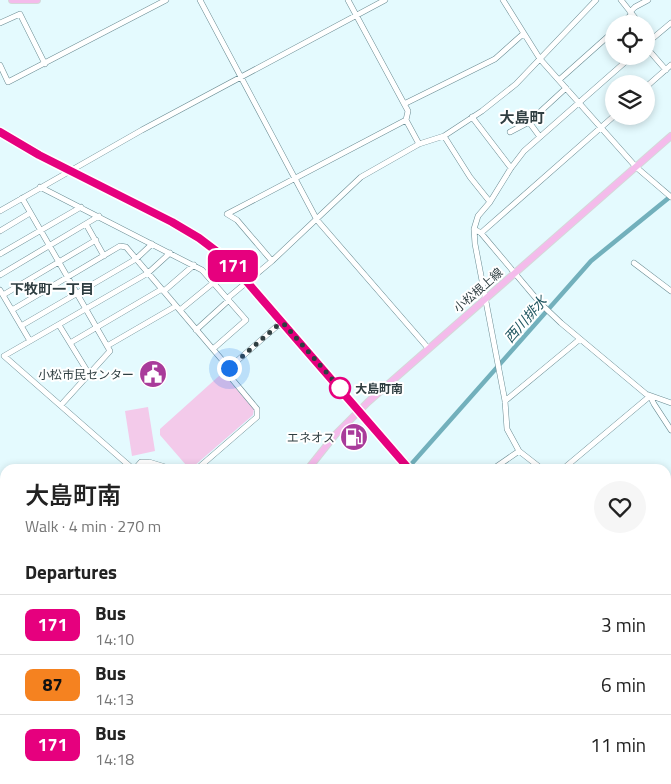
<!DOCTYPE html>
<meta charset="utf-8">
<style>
:root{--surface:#fff;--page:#f6f6f6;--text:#222;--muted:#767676;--line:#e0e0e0}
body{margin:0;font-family:"Titillium Web","Noto Sans JP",sans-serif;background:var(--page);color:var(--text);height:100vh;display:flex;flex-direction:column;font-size:19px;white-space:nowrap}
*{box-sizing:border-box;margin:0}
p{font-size:16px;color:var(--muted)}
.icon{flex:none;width:28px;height:28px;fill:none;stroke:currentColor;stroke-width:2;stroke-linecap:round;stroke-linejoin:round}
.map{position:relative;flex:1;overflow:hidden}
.panel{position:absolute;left:0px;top:464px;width:671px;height:321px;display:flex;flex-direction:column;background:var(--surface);border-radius:15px 15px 0 0;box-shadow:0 2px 8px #0003}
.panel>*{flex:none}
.badge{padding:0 10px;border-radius:8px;font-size:18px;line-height:32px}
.fabs{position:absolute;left:605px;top:15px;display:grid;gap:10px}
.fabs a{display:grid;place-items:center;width:50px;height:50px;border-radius:50%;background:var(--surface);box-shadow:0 2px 8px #0003;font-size:25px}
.you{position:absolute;width:25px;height:25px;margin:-12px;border:4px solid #fff;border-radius:50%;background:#1a73e8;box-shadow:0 0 0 8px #1a73e833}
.map>.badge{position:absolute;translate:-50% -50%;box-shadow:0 0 0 2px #fff}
h2{padding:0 25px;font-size:19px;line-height:45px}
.round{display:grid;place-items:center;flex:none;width:52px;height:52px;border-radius:26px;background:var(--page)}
.overview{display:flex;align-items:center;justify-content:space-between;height:85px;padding:0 25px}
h1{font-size:24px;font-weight:600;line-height:38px}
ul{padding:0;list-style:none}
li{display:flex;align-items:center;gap:15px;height:60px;padding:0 25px;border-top:1px solid var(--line)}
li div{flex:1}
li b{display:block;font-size:19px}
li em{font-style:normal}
li .badge{min-width:55px;font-weight:700;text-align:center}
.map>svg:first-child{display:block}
.pitch{fill:#f3caea}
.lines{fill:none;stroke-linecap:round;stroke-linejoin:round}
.canal{stroke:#72b0bc;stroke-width:4.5}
.minor-casing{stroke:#698b92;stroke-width:6}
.major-casing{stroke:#d5d8d9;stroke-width:8}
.minor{stroke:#fff;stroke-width:5}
.major{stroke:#f4bbeb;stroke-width:6}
.rail-casing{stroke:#7f9195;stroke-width:3}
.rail{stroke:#fff;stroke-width:1;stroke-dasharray:4;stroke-linecap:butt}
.line-casing{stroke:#fff;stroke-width:11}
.line{stroke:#e6007e;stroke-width:8}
.walk{stroke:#2f3e41;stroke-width:5;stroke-dasharray:0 9}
.stop-dot{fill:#fff;stroke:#e6007e;stroke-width:2.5}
.labels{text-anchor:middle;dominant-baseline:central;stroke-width:4;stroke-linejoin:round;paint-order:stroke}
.street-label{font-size:12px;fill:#2f3e41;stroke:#fff}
.poi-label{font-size:12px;fill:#2f3e41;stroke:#fff;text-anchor:end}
.stop-label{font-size:12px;font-weight:bold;fill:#2f3e41;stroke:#fff;text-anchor:start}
.neighbourhood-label{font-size:14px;font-weight:bold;fill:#2f3e41;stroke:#fff}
.water-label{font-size:14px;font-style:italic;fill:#205660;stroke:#fff}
.quarter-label{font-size:15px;font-weight:bold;fill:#2f3e41;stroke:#fff}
</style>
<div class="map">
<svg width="671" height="784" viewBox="0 0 671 784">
<rect width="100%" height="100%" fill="#e4fafe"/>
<path class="pitch" d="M 219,376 L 226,377 L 254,409 L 253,415 L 194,466 L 186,465 L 160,435 L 160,429 Z
M 148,407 L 155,451 L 132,456 L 125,411 Z"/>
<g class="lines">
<path class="canal" d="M 407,469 L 591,261 L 671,196
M 0,765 L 5,765"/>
<g class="minor-casing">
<path id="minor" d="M 200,0 L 317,220 L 428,348
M 348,0 L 408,111 L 406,120 L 419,144
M 503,0 L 540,59 L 636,167 L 671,197
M 621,0 L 640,24
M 630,12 L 635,7 L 648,0
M 0,23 L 20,14 L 45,64
M 621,24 L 632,14
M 646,30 L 653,38
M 646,44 L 671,23
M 646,47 L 666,70
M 0,65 L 8,82 L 166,0
M 559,80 L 614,31
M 646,87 L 671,65
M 404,104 L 495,59 L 523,34
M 472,117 L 511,168
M 529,122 L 540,137
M 510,132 L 529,122 L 566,88
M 444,136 L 470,177 L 490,202
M 40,187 L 202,270 L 246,320 L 213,349
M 22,198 L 110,351 L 61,405
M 0,211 L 142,130 L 385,0
M 86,224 L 104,256
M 474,229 L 481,233 L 540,303 L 561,323 L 646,394 L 671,403
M 0,231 L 30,213
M 481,233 L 614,116
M 0,254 L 81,207
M 272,261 L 237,220 L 227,214 L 406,120
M 634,263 L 671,291
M 0,275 L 99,216
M 0,290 L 30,341
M 164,291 L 194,265
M 3,295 L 96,240
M 12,310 L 120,246 L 126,247 L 229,368
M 180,310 L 213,283
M 59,325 L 89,374
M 21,326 L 136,259 L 152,244
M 196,330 L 229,300 L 229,297 L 272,261 L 361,177 L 419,144 L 444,136 L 482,111 L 516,84 L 596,0
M 70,343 L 162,289
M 107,346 L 176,306
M 650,396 L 654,404 L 671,430
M 505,401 L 580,339
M 133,469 L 4,356 L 148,273 L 170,253
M 135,469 L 141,462 L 149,462 L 172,469
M 197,469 L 257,417 L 257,409 L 227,373 L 229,368 L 277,326 L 284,324
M 493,469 L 519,451
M 542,469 L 519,451 L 507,429 L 505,401 L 475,244 L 474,229 L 478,216 L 490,202 L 511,168 L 524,151 L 632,56
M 563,469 L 650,396
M 0,498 L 5,502
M 0,620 L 5,614
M 0,640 L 5,646
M 0,690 L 5,684
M 666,703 L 671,699
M 0,713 L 5,717
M 0,738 L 5,732
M 0,753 L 5,753
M 40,780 L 41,784
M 259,780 L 267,784
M 525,780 L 529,784
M 356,781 L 362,784
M 149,784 L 153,780
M 192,784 L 195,780
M 244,784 L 247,780
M 284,784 L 287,780
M 320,784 L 322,780
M 581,784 L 585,780"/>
</g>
<g class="major-casing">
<path id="major" d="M 12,0 L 37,0
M 0,132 L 39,155 L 172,222 L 199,237 L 227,260 L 409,469
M 308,469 L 335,435 L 368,402 L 671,136
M 666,764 L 671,769
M 119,780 L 125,784
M 105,784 L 108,780"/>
</g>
<use href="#minor" class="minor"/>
<use href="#major" class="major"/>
<g class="rail-casing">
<path id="rail" d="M 666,678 L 671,675
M 495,784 L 501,780"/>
</g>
<use href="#rail" class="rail"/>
</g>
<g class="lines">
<g class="line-casing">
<path id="line" d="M 0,132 L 39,155 L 172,222 L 199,238 L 228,260 L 409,469"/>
</g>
<use href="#line" class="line"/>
<path class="walk" d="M 229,368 L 277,326 L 284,324 L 340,388"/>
</g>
<defs>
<g id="civic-disc" transform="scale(1.4375)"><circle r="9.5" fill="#a93b9a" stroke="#fff"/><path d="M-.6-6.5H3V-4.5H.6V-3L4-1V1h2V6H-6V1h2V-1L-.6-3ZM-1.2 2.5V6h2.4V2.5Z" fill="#fff"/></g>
<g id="fuel-disc" transform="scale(1.4375)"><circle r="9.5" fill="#a93b9a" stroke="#fff"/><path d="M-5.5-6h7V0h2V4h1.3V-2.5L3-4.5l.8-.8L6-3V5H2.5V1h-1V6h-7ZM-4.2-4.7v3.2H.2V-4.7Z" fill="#fff"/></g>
</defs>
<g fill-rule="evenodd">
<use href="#civic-disc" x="153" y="374"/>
<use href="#fuel-disc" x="354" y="437"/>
</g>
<circle class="stop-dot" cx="340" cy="388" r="10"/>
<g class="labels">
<g class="street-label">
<text transform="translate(478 290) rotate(-41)">小松根上線</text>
</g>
<g class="poi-label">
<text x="134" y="374">小松市民センター</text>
<text x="335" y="437">エネオス</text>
</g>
<g class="stop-label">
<text x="355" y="388">大島町南</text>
</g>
<g class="neighbourhood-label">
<text x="52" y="288">下牧町一丁目</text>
</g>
<g class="water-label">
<text transform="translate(525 319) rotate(-49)">西川排水</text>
</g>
<g class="quarter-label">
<text x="522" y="117">大島町</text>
</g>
</g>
</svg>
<div class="fabs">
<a><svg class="icon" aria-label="locate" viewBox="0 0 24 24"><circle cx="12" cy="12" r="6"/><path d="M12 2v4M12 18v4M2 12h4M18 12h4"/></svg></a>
<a><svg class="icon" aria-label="layers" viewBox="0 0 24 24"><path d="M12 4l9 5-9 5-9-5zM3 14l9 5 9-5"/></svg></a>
</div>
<div class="you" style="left:229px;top:368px"></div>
<b class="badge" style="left:233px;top:266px;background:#e6007e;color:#fff">171</b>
<section class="panel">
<div class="overview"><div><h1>大島町南</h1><p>Walk · 4 min · 270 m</p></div><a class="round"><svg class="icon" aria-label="heart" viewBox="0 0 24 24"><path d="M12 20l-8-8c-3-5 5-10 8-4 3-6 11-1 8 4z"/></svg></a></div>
<h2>Departures</h2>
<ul>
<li><span class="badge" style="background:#e6007e;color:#fff">171</span><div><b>Bus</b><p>14:10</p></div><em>3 min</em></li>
<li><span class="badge" style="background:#f58220;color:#111">87</span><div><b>Bus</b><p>14:13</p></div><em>6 min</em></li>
<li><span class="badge" style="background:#e6007e;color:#fff">171</span><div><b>Bus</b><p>14:18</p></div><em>11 min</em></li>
</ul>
</section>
</div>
